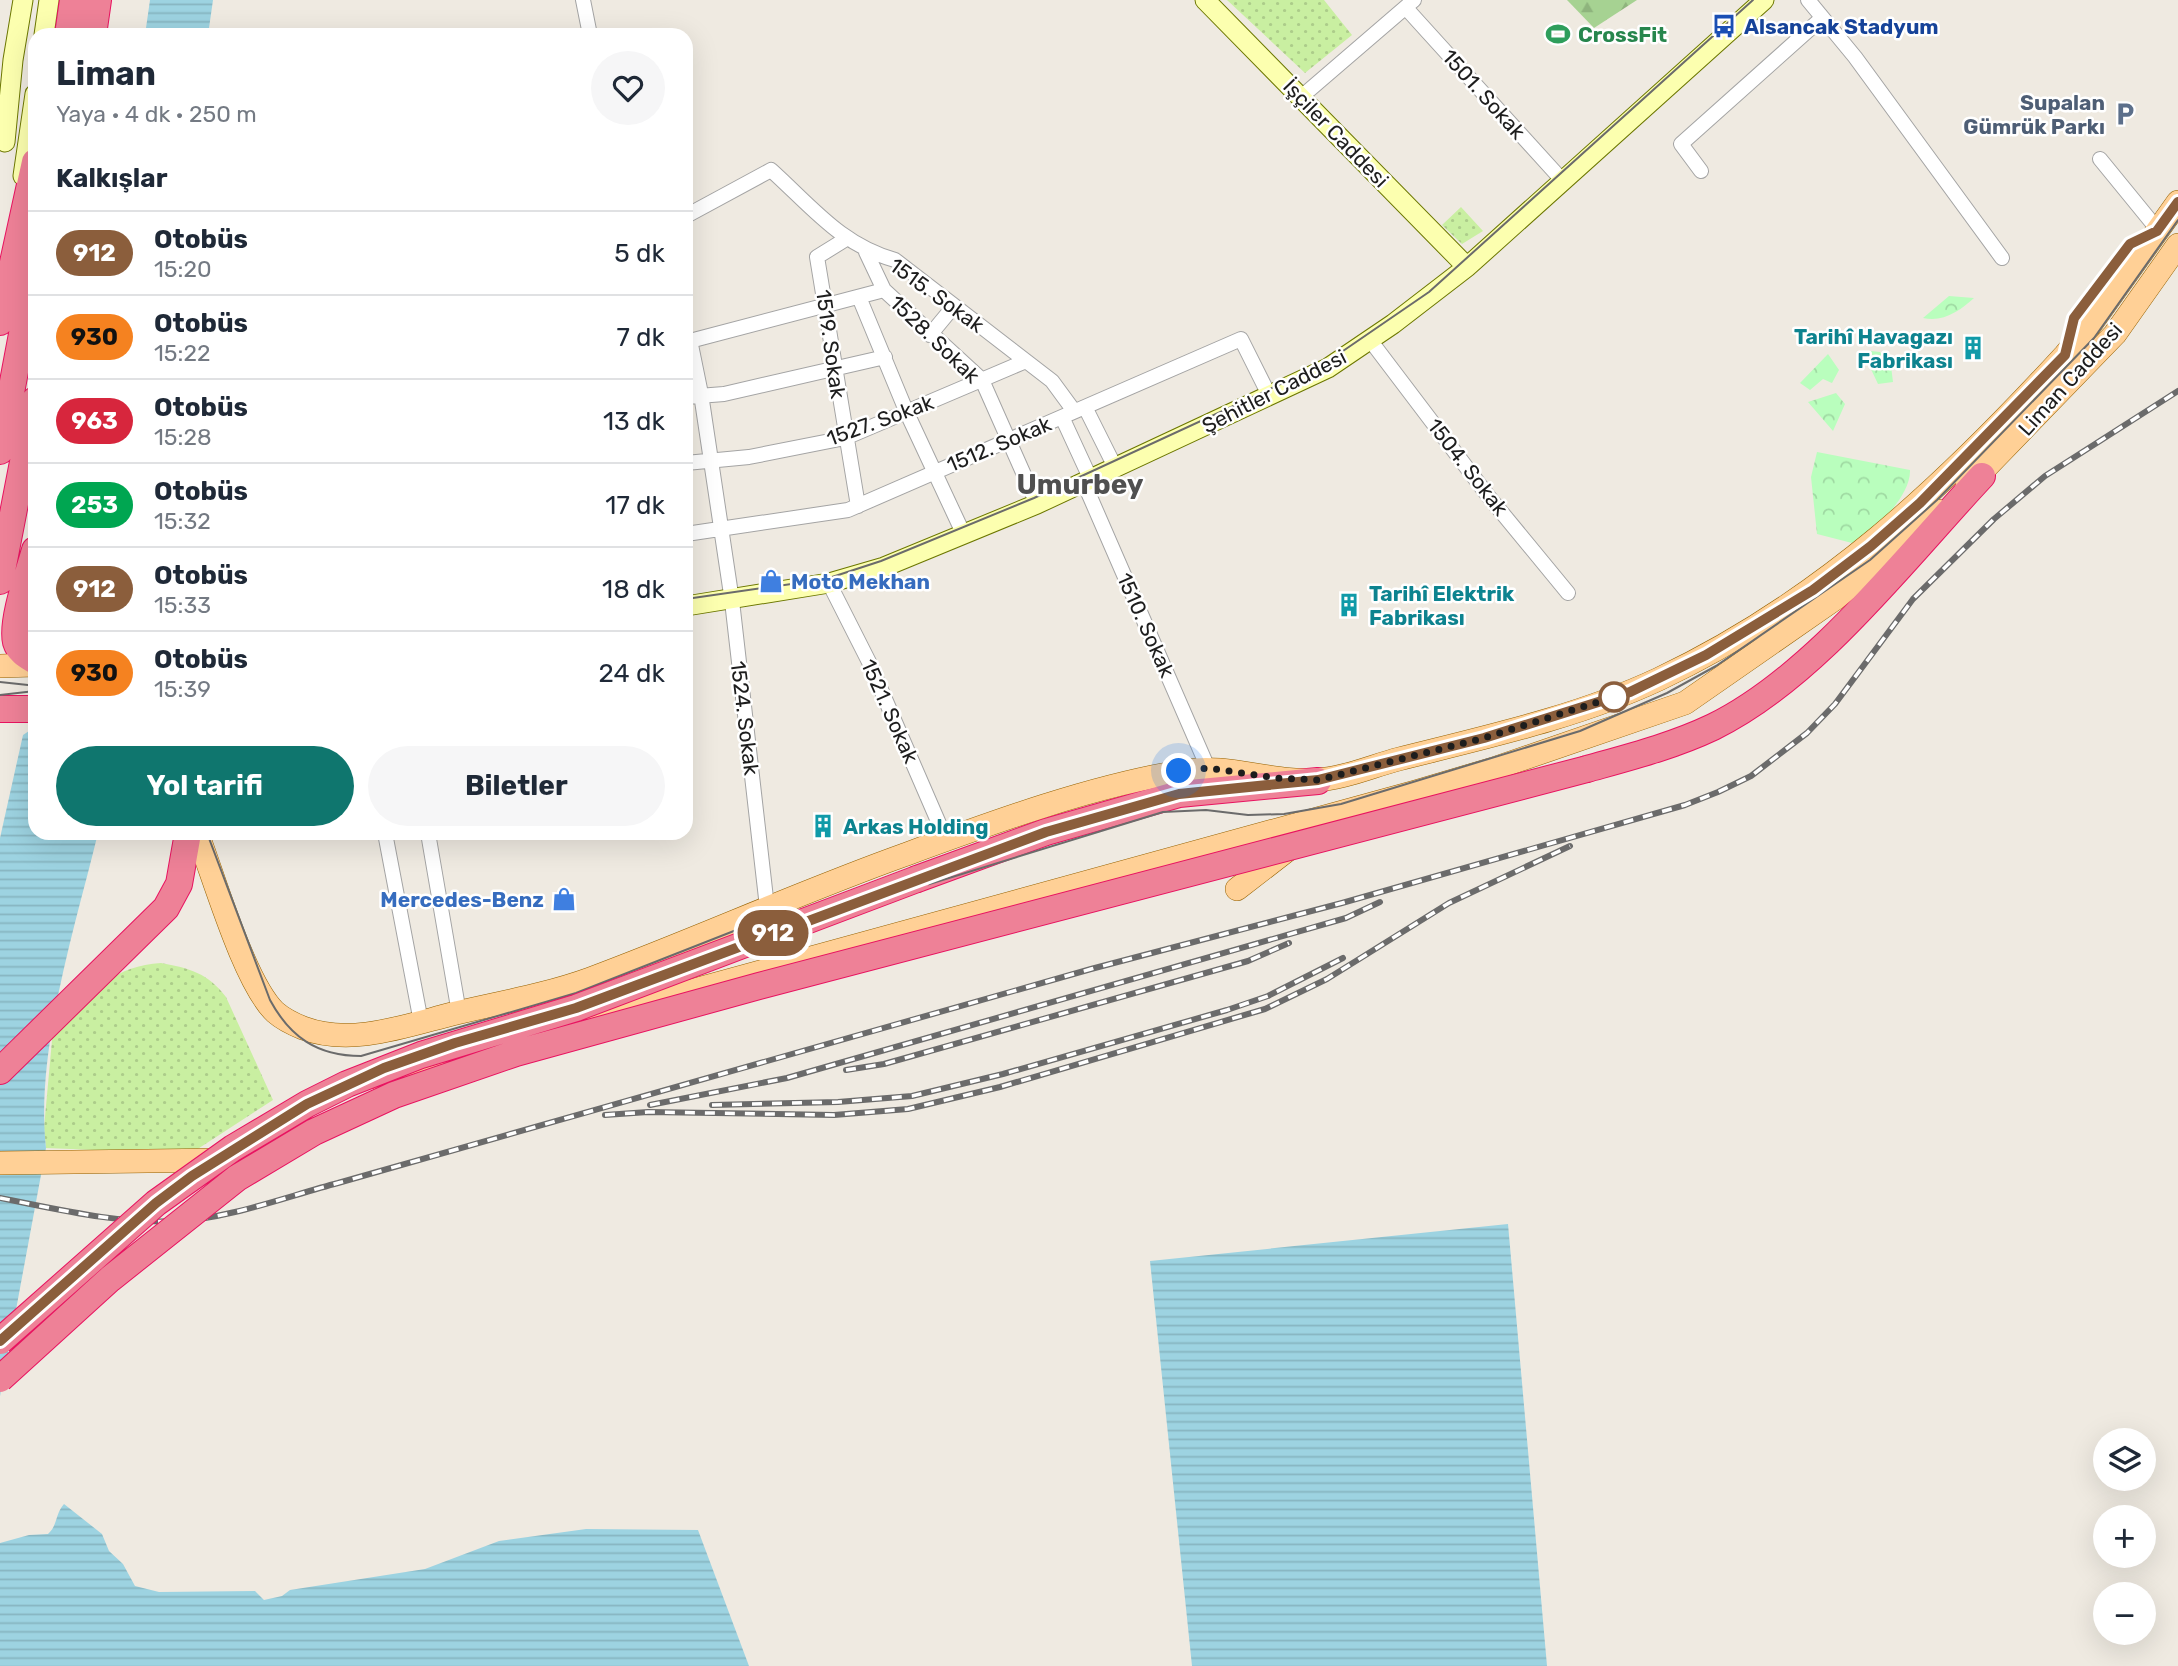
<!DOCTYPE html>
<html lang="tr">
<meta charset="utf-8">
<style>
:root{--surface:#fff;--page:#f6f6f7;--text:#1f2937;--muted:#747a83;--line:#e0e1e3;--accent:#0f766e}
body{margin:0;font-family:Rubik,sans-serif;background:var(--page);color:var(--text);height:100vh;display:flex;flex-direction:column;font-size:26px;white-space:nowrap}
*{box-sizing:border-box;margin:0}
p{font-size:23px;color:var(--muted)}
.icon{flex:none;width:38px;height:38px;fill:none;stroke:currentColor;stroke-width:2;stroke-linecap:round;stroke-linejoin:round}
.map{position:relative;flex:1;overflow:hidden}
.details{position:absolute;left:28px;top:28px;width:665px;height:812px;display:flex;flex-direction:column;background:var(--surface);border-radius:21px;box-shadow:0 7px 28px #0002}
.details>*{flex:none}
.badge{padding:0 14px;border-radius:23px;font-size:24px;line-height:46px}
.fabs{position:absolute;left:2093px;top:1428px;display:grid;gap:14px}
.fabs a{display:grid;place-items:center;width:63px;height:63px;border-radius:50%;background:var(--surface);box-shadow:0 7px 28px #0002;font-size:35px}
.you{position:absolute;width:35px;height:35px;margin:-18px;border:5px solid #fff;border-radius:50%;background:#1a73e8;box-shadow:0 0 0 10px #1a73e833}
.map>.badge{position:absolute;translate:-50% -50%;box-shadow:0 0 0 4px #fff}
h2{padding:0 28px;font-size:26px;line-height:63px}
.round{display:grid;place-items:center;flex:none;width:74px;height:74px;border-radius:37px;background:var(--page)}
.summary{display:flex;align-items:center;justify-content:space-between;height:119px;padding:0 28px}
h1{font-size:33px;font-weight:700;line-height:52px}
.action{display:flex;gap:14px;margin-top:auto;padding:14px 28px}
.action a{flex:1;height:80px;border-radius:42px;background:var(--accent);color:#fff;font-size:28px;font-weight:700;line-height:80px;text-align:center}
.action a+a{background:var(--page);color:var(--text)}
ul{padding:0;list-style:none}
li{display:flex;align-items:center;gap:21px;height:84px;padding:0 28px;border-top:2px solid var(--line)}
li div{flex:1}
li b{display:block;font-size:26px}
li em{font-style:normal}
li .badge{min-width:77px;font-weight:700;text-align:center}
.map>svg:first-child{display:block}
.grass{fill:url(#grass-dots)}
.forest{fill:url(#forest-firs)}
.park{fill:url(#park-crowns)}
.water{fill:url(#water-rules)}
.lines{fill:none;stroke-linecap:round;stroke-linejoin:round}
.street-casing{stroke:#a4a4a4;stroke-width:16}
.secondary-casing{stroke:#6c7700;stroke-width:21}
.primary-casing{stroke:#956100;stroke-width:24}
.highway-casing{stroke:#e81360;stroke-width:28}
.street{stroke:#fff;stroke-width:14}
.secondary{stroke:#fcffaf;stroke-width:19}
.primary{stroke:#ffd096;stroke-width:23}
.highway{stroke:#ee8197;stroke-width:26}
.tram{stroke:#6b6b6b;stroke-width:2}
.rail-casing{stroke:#6b6b6b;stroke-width:6}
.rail{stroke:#fff;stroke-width:3.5;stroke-dasharray:10;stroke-linecap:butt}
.highway-bridge-casing{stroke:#e81360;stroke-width:28;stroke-linecap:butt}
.highway-bridge{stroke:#ee8197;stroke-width:26}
.line-casing{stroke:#fff;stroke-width:16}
.line{stroke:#8b5e3c;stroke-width:10}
.walk{stroke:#1d1d1d;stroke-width:7;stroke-dasharray:0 12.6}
.stop-dot{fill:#fff;stroke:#8b5e3c;stroke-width:3.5}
.labels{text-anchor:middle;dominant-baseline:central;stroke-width:5;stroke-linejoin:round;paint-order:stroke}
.transit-label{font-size:21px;font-weight:bold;fill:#164399;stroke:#fff;text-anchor:start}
.leisure-label{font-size:21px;font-weight:bold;fill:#27864d;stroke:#fff;text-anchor:start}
.street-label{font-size:21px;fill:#1d1d1d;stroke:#fff}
.service-label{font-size:21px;font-weight:bold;fill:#4e5e75;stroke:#fff;text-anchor:end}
.culture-label{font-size:21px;font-weight:bold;fill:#0d838f;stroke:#fff;text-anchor:start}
.shop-label{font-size:21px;font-weight:bold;fill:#366cbe;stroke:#fff;text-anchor:start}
.district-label{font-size:28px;font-weight:bold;fill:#505050;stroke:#fff}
</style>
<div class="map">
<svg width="2178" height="1666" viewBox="0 0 2178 1666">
<defs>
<pattern id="grass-dots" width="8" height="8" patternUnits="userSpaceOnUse" patternTransform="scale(1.75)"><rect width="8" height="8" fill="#c9efa1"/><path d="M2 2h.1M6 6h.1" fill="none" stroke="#accc8a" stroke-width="1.8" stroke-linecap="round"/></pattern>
<pattern id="forest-firs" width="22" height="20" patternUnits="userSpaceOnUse" patternTransform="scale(1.75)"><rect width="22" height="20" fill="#a6d292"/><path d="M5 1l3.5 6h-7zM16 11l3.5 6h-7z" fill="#8eb47d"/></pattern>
<pattern id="park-crowns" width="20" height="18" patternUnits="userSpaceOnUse" patternTransform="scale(1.75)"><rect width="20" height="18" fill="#b9febd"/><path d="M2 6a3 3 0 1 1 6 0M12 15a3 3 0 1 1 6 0" fill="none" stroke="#9fd9a2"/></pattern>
<pattern id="water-rules" width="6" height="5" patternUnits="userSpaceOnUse" patternTransform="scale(1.75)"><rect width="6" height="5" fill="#9dd3e1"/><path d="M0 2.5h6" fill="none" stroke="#87b5c1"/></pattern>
</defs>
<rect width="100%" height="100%" fill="#efeae1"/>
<path class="grass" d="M 1227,0 L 1324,0 L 1352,35 L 1305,73 Z
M 1461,207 L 1483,231 L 1462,244 L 1442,225 Z
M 161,963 C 189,968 208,973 226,997 L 273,1100 L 190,1154 L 46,1148 L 44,1128 L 53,1029 C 88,997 110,966 161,963 Z"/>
<path class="forest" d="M 1567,0 L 1637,0 L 1594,28 Z"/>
<path class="park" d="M 1949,296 L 1974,298 C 1961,310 1943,323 1923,318 Z
M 1871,351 L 1880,352 L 1891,366 L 1893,382 L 1878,384 L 1869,365 Z
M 1828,354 L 1839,370 L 1832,383 L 1823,379 L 1810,390 L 1800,383 Z
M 1836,393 L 1845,404 L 1833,431 L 1808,402 Z
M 1817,452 L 1910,470 C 1911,496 1876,529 1856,544 L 1817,534 L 1811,477 Z"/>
<path class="water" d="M 150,0 L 213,0 L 208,35 L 145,35 Z
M 35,727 L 35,833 L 98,833 C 75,928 35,1051 46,1148 L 0,1396 L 0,838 L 23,735 Z
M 1508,1224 L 1547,1666 L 1192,1666 L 1150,1261 Z
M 64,1504 L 102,1534 L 109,1551 L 123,1564 L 135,1586 L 159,1592 L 255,1591 L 264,1600 L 282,1596 L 290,1590 L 425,1569 L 499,1541 L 586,1529 L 698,1530 L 749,1666 L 0,1666 L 0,1543 L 29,1535 L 48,1534 C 58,1525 55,1514 64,1504 Z"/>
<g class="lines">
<g class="street-casing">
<path id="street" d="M 583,0 L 590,35
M 1808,0 L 1855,57 L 2002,258
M 1406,8 L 1562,180
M 1300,98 L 1414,0
M 2100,159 L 2158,230
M 1701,171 L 1681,144 L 1822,18
M 686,216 L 771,170 C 812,207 841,245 895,260 L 1052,381 L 1074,411
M 846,239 L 817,257 L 858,506
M 884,290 L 982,380 L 1037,504
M 859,297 L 907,413 L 964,535
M 930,335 L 954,306
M 690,340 L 701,394 L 732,601 L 767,907
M 1370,340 L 1489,497 L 1568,593
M 686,342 L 884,290 L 866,252
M 686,397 L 724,394 L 885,357
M 1085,407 L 1116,469
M 1062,417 L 1091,480
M 686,463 L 749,457 L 845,438 L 1026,361
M 1084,483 L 1208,768
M 686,534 L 848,510 L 1241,339 L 1270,397
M 829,583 L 869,662 L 947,842
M 385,833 L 421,1022
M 428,833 L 459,1013"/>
</g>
<g class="secondary-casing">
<path id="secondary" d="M 1205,0 L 1467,267
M 44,35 L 49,0
M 5,142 L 13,60 L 23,0
M 23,176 L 35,94
M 686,606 L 829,583 L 884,567 L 1037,504 L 1328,368 L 1393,324 L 1467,267 L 1764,0"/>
</g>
<g class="primary-casing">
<path id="primary" d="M 1967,487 L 2115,334 L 2178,245
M 0,666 L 35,665
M 197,833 C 214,877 244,982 275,1012 C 283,1019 293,1024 303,1028 C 351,1046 405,1026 452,1014 C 498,1003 546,995 590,979 C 695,940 798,893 904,855 C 991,823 1094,785 1185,771 C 1229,764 1271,783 1315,780 C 1343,779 1372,766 1399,759 C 1486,737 1578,717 1659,679 C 1822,602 1945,486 2065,355 L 2088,328 L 2178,202
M 1237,889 L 1290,848
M 527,1036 L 1415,792 L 1493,769 L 1685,703 L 1836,598 L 1938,511
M 384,1083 L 484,1049
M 0,1163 L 221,1160"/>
</g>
<g class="highway-casing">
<path id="highway" d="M 68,35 L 73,0
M 93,35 L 98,0
M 0,322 L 35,162
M 0,451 L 35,265
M 35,550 C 29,572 11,621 16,642 C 19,652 27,656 35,661
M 0,581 L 35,400
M 0,709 L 35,709
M 1587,769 C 1630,757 1673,746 1713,727 C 1815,677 1905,558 1982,476
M 917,879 L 1046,832 L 1179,794 L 1318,781
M 0,1071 L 166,908 L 179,884 L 188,833"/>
</g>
<use href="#street" class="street"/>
<use href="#secondary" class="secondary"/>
<use href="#primary" class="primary"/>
<use href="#highway" class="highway"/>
<path class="tram" d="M 686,599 L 826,579 L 881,561 L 1034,498 L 1324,364 L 1429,292 L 1753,0
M 0,682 L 28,685
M 0,695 L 35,691
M 207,833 L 270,1000 C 290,1037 317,1056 361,1056 L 576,993 L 744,927 L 786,915 L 897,894 L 1163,812 L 1206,810 L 1248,815 L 1284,814 L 1341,804 L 1580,731 L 1667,693 L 1716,666 L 1870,560 L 1937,500 L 2094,338 L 2178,220"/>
<g class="rail-casing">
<path id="rail" d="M 846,1070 L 884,1064 L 1248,961 L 1289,943
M 650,1105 L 787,1078 L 1346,918 L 1380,902
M 712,1105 L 838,1102 L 912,1096 L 1003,1074 L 1227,1010 L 1268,996 L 1343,958
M 605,1115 L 648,1112 L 834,1115 L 908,1109 L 1000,1087 L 1265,1009 L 1327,979 L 1449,903 L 1570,846
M 0,1198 C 57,1209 117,1224 176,1221 C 228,1219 288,1196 338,1183 L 1091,969 L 1342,903 L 1685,805 L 1718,792 L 1751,776 L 1807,733 L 1835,704 L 1913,599 L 1994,519 L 2045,476 L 2178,391"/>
</g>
<use href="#rail" class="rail"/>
<g class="highway-bridge-casing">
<path id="highway-bridge" d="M 0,1341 L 156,1203 L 233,1148 L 307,1104 L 347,1084 L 421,1055 L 576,1008 L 917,879
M 0,1379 L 110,1279 L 237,1178 L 314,1132 L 394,1095 L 516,1053 L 759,986 L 1587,769"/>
</g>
<use href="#highway-bridge" class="highway-bridge"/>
</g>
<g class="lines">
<g class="line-casing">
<path id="line" d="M 0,1341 L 156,1203 L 192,1176 L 307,1104 L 384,1068 L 455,1043 L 576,1008 L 1046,832 L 1179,794 L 1318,780 L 1484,738 L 1630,692 L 1706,655 L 1813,590 L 1871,546 L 1920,503 L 2065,355 L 2074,318 L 2130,244 L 2157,231 L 2178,202"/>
</g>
<use href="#line" class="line"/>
<path class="walk" d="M 1179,771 L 1208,768 L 1276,778 L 1318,780 L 1484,738 L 1614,697"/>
</g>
<defs>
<g id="bus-bare" transform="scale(1.89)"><path d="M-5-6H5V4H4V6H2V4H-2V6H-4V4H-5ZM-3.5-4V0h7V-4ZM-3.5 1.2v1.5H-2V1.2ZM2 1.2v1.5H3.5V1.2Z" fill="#1a4fb4" stroke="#fff" stroke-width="2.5" paint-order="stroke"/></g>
<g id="stadium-bare" transform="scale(1.89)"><path d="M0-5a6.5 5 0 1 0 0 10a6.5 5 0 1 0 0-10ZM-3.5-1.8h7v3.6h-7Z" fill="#2e9e5b" stroke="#fff" stroke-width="2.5" paint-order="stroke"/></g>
<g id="parking-bare" transform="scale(1.89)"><path d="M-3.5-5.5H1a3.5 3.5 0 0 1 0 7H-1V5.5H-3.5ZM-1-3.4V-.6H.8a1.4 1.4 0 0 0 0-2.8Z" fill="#5c6f8a" stroke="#fff" stroke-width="2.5" paint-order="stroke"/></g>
<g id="building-bare" transform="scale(1.89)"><path d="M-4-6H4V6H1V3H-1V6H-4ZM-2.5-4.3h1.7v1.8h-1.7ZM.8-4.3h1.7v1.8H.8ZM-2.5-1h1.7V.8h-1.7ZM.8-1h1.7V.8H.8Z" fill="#0f9aa8" stroke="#fff" stroke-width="2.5" paint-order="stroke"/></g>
<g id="shop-bare" transform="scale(1.89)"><path d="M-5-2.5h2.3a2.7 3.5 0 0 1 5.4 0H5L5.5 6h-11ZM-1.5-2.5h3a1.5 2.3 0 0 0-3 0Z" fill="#3f7fe0" stroke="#fff" stroke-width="2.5" paint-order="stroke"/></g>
</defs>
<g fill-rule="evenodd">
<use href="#bus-bare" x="1724" y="26"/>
<use href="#stadium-bare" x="1558" y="34"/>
<use href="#parking-bare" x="2125" y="114"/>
<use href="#building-bare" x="1973" y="348"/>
<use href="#shop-bare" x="771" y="581"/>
<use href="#building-bare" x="1349" y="605"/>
<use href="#building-bare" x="823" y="826"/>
<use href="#shop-bare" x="564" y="899"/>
</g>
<circle class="stop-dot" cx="1614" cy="697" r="14"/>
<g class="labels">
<g class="transit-label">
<text x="1744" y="26">Alsancak Stadyum</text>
</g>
<g class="leisure-label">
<text x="1578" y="34">CrossFit</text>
</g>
<g class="street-label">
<text transform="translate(1484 94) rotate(48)">1501. Sokak</text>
<text transform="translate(1336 133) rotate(46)">İşçiler Caddesi</text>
<text transform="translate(937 295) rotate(36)">1515. Sokak</text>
<text transform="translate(935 339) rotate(44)">1528. Sokak</text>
<text transform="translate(831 344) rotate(82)">1519. Sokak</text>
<text transform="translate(2070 379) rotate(-48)">Liman Caddesi</text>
<text transform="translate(1274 391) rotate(-27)">Şehitler Caddesi</text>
<text transform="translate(880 420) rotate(-20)">1527. Sokak</text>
<text transform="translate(999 444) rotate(-23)">1512. Sokak</text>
<text transform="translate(1468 467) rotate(52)">1504. Sokak</text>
<text transform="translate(1146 625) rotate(66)">1510. Sokak</text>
<text transform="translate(890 711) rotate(66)">1521. Sokak</text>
<text transform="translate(745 718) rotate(83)">1524. Sokak</text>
</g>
<g class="service-label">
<text x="2105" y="102">Supalan<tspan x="2105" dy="24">Gümrük Parkı</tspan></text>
</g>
<g class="culture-label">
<text x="1953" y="336" text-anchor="end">Tarihî Havagazı<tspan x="1953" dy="24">Fabrikası</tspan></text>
<text x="1369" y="593">Tarihî Elektrik<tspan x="1369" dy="24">Fabrikası</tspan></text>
<text x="843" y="826">Arkas Holding</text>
</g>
<g class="shop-label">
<text x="791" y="581">Moto Mekhan</text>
<text x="544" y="899" text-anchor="end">Mercedes-Benz</text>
</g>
<g class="district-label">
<text x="1080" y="484">Umurbey</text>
</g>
</g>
</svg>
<div class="fabs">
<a><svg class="icon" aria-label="layers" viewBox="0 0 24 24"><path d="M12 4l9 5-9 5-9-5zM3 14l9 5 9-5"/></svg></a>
<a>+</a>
<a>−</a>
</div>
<div class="you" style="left:1179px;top:771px"></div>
<b class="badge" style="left:773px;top:933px;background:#8b5e3c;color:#fff">912</b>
<section class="details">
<div class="summary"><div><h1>Liman</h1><p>Yaya · 4 dk · 250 m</p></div><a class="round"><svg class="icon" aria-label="heart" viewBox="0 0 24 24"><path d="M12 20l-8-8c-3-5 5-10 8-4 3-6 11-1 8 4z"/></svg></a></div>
<h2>Kalkışlar</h2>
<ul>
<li><span class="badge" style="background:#8b5e3c;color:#fff">912</span><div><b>Otobüs</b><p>15:20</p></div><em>5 dk</em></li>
<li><span class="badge" style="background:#f58220;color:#111">930</span><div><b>Otobüs</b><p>15:22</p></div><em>7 dk</em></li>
<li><span class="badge" style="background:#d7263d;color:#fff">963</span><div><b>Otobüs</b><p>15:28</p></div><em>13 dk</em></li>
<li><span class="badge" style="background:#00a651;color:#fff">253</span><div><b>Otobüs</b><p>15:32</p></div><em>17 dk</em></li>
<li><span class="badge" style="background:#8b5e3c;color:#fff">912</span><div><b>Otobüs</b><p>15:33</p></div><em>18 dk</em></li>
<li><span class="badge" style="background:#f58220;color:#111">930</span><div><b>Otobüs</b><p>15:39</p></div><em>24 dk</em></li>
</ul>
<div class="action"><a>Yol tarifi</a><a>Biletler</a></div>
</section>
</div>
